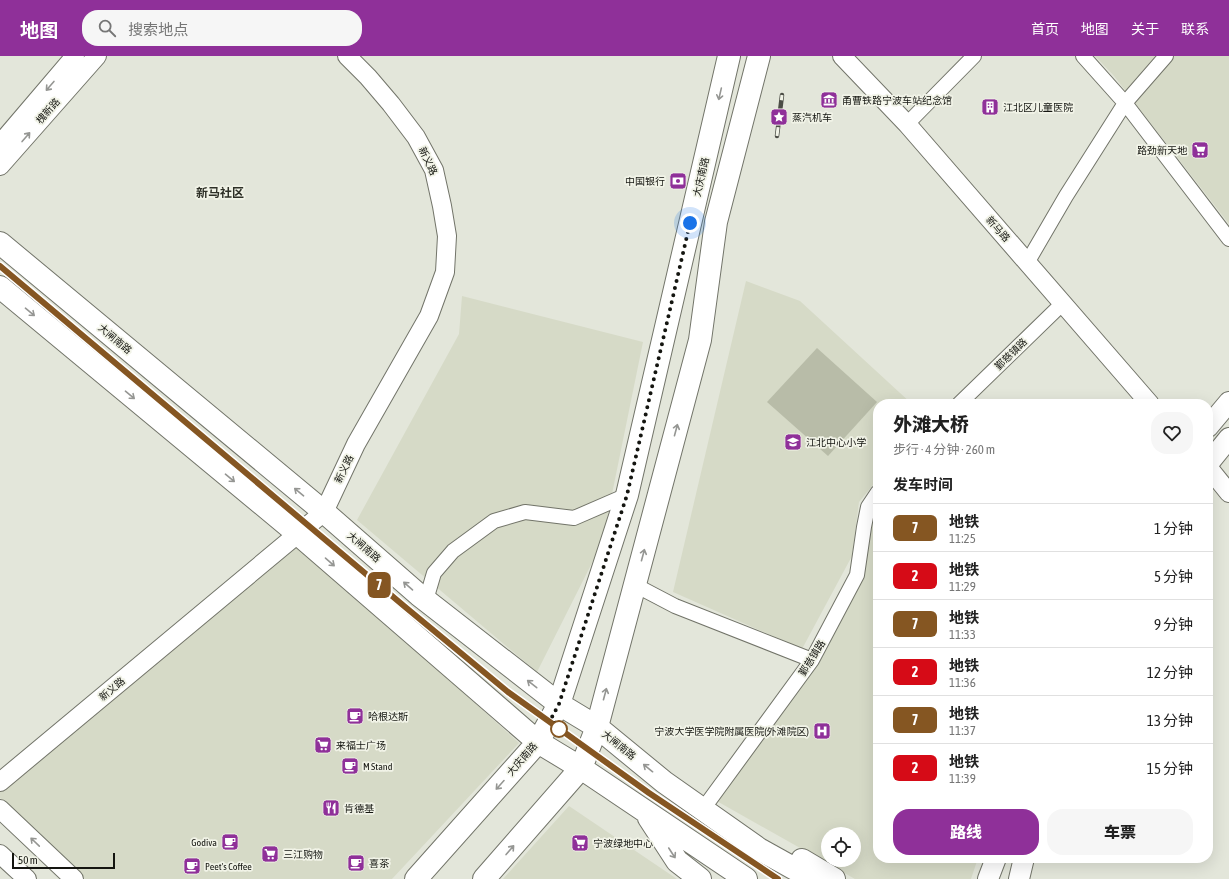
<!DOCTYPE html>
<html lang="zh">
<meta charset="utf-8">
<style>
:root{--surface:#fff;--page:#f6f6f6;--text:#222;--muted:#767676;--line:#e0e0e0;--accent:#8f3099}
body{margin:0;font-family:"Asap Condensed","Noto Sans SC",sans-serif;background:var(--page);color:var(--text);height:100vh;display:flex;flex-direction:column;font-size:15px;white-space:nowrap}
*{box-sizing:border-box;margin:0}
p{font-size:13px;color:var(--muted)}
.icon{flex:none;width:22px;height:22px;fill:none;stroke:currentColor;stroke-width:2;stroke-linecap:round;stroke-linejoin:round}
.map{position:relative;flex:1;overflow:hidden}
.sheet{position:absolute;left:873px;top:343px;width:340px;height:464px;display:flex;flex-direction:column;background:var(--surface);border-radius:16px;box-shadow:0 4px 16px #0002}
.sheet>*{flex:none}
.badge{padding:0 8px;border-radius:6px;font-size:14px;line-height:26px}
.fabs{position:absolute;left:821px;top:771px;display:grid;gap:8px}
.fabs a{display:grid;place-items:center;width:40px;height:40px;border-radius:50%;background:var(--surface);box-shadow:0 4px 16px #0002;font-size:20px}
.scale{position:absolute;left:12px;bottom:10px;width:103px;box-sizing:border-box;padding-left:4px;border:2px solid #141510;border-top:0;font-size:11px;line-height:14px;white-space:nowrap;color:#141510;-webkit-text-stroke:3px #f1f3e7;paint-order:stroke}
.you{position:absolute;width:20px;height:20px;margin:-10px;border:3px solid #fff;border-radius:50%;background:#1a73e8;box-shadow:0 0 0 6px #1a73e833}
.map>.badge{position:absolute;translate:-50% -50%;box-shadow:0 0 0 2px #fff}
h2{padding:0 20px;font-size:15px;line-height:36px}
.round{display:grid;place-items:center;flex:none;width:42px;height:42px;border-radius:16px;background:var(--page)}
.summary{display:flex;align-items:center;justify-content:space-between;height:68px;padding:0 20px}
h1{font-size:19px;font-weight:800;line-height:30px}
.primary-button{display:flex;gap:8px;margin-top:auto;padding:8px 20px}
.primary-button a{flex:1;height:46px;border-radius:16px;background:var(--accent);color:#fff;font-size:16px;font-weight:800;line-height:46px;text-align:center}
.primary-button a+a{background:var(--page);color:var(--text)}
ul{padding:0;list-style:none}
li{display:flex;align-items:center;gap:12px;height:48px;padding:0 20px;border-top:1px solid var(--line)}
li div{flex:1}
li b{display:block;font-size:15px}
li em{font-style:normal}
li .badge{min-width:44px;font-weight:700;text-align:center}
header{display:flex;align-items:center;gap:24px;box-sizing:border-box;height:56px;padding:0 20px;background:var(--accent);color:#fff}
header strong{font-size:19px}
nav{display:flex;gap:22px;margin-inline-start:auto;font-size:14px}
.search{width:280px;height:36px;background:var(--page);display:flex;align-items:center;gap:10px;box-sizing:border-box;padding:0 14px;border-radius:16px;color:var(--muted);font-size:15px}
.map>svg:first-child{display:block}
.built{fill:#d6dac7;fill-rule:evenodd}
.garden{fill:#b8bca8}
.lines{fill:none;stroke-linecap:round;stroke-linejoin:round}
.minor-casing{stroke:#727469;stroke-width:16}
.tertiary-casing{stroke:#727469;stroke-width:20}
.secondary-casing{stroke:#727469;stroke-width:22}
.primary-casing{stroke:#727469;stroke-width:24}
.minor{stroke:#fff;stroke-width:14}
.tertiary{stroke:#fff;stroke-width:18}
.secondary{stroke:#fff;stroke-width:20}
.primary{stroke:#fff;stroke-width:22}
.rail-casing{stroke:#4b4c45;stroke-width:4.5}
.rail{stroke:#f1f3e7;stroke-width:3;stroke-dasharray:9;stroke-linecap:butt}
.oneway{stroke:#959693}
.line-casing{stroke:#fff;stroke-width:9}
.line{stroke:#855622;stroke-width:6}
.walk{stroke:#141510;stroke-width:4;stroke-dasharray:0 7.2}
.stop-dot{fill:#fff;stroke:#855622;stroke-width:2}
.labels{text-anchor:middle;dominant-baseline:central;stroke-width:3.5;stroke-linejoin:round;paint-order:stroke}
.poi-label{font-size:10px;fill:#141510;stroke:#f1f3e7;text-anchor:start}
.street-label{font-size:10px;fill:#141510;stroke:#f1f3e7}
.quarter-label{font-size:12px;font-weight:bold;fill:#2d2f26;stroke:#f1f3e7}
</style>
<header>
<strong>地图</strong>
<div class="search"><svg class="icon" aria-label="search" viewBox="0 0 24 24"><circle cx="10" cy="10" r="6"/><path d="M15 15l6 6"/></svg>搜索地点</div>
<nav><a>首页</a><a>地图</a><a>关于</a><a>联系</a></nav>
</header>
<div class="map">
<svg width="1229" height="823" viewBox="0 0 1229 823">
<rect width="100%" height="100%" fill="#e3e6da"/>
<path class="built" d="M 1095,0 L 1229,0 L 1229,168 L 1114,20 Z
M 746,225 L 800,245 L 912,348 L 878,348 L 878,423 L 859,446 L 852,500 L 802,593 L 673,536 Z
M 462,240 L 643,286 L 602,487 L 537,616 L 357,464 L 459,278 Z
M 878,445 L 878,802 L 978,802 L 971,823 L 855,823 L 715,744 L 861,518 L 871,453 ZM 828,778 L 854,778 L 854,804 L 828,804 Z
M 298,487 L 519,687 L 392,823 L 85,823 L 0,742 L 0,735 Z
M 569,750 L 677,823 L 503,823 Z"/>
<path class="garden" d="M 817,292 L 877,346 L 828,400 L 767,346 Z"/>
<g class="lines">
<g class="minor-casing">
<path id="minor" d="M 1083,0 L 1125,47 L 1229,183
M 907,68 L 974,0
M 1027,207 L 1066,140 L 1125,47 L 1166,0
M 959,348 L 1062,248
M 635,529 L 675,550 L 812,604
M 426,544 L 434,517 L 453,495 L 494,465 L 525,456 L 574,462 L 627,439
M 706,749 L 812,604 L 857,519 L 864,471 L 868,451 L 878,436"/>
</g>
<g class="tertiary-casing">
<path id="tertiary" d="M 842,0 L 907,68 L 1150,348
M 0,88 L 75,0
M 0,110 L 97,0
M 1208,411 L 1229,437
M 0,726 L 324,456 L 356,388 L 429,260 L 445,216 L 447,180 L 442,150 L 434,114 L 416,81 L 391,48 L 368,21 L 347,0
M 0,753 L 74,823
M 0,798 L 27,823"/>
</g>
<g class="secondary-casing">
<path id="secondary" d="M 1208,371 L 1229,346
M 1208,408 L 1229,382
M 988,823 L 996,802
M 1019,823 L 1024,802"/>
</g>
<g class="primary-casing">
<path id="primary" d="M 0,187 L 324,456 L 419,539 L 559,648 L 597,671 L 664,726 L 759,793 L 813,823
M 0,231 L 298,478 L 538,686 L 581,712 L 746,823
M 649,762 L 677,805 L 700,823
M 802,804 L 834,823
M 416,823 L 538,686 L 559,648 L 627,439 L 729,0
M 484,823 L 581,712 L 597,671 L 700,284 L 716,166 L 759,0"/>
</g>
<use href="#minor" class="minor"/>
<use href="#tertiary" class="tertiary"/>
<use href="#secondary" class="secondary"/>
<use href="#primary" class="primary"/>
<g class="rail-casing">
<path id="rail" d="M 777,80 L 782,39"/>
</g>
<use href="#rail" class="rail"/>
</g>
<defs><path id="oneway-shaft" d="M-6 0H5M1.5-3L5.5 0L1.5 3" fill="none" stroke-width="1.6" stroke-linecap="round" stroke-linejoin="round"/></defs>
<g class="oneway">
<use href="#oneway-shaft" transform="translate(50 30) rotate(131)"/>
<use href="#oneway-shaft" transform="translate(720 38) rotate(103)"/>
<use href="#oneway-shaft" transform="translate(26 81) rotate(-49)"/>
<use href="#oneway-shaft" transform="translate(30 256) rotate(40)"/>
<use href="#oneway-shaft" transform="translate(130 339) rotate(40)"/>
<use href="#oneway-shaft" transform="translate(676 374) rotate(-75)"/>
<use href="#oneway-shaft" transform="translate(230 422) rotate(40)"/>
<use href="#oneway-shaft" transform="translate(299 436) rotate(-140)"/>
<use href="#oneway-shaft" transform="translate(643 499) rotate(-75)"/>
<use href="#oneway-shaft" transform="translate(330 506) rotate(41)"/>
<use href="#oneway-shaft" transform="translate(408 530) rotate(-139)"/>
<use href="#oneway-shaft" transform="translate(532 628) rotate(-142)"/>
<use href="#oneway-shaft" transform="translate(605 638) rotate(-75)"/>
<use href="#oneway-shaft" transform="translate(648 712) rotate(-141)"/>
<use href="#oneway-shaft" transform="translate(500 729) rotate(132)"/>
<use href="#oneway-shaft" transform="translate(35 786) rotate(-136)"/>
<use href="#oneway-shaft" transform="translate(510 794) rotate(-49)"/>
<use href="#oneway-shaft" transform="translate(672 797) rotate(57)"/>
</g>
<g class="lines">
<g class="line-casing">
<path id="line" d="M 0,210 L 404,550 L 508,636 L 649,737 L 778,823"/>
</g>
<use href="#line" class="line"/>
<path class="walk" d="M 559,673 L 552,661 L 559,648 L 627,439 L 690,167"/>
</g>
<defs>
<g id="museum-square" transform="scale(0.9)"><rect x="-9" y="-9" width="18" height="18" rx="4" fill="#8f3099" stroke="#f1f3e7"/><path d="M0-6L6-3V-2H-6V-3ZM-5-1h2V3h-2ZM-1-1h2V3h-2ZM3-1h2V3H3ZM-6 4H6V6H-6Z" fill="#fff"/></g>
<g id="building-square" transform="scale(0.9)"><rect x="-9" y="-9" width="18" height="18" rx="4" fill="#8f3099" stroke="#f1f3e7"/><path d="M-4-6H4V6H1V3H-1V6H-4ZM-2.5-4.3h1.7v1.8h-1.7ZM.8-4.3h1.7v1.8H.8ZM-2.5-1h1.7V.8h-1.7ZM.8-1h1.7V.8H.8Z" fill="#fff"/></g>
<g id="sight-square" transform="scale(0.9)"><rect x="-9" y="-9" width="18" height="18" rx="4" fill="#8f3099" stroke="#f1f3e7"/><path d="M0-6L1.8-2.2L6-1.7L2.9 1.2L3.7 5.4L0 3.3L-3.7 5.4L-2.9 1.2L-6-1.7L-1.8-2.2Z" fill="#fff"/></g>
<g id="supermarket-square" transform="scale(0.9)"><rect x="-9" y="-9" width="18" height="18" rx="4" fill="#8f3099" stroke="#f1f3e7"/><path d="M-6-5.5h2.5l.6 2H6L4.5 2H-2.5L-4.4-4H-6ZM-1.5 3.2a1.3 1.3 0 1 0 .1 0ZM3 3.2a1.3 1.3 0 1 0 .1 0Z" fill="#fff"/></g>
<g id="bank-square" transform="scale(0.9)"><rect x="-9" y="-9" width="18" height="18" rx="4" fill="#8f3099" stroke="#f1f3e7"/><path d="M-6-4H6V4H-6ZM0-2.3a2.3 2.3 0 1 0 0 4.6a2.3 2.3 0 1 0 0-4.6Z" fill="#fff"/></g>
<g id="school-square" transform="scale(0.9)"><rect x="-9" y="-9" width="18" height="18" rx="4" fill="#8f3099" stroke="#f1f3e7"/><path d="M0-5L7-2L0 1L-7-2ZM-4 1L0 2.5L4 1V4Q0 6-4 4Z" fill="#fff"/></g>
<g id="cafe-square" transform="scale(0.9)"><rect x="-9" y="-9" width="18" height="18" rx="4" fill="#8f3099" stroke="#f1f3e7"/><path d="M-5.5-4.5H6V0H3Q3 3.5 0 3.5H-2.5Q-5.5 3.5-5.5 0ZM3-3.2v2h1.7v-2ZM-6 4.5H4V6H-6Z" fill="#fff"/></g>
<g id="hospital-square" transform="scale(0.9)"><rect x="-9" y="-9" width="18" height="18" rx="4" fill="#8f3099" stroke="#f1f3e7"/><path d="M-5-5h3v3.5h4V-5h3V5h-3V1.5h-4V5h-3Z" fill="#fff"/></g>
<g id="restaurant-square" transform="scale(0.9)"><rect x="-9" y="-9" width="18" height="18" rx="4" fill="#8f3099" stroke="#f1f3e7"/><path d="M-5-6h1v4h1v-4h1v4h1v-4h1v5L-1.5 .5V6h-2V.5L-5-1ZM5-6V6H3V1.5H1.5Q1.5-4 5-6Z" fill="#fff"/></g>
</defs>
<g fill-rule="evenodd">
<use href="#museum-square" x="829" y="44"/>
<use href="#building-square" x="990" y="51"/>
<use href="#sight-square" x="779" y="61"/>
<use href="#supermarket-square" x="1200" y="94"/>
<use href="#bank-square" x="678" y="125"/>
<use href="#school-square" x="793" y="386"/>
<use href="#cafe-square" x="355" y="660"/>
<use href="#hospital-square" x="822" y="675"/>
<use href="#supermarket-square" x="323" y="689"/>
<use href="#cafe-square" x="350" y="710"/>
<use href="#restaurant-square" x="331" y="752"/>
<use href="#cafe-square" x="230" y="786"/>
<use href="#supermarket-square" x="580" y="787"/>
<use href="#supermarket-square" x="270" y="798"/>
<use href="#cafe-square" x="356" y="807"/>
<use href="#cafe-square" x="192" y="810"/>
</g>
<circle class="stop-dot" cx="559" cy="673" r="8"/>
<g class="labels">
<g class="poi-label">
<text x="842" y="44">甬曹铁路宁波车站纪念馆</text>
<text x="1003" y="51">江北区儿童医院</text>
<text x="792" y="61">蒸汽机车</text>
<text x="1187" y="94" text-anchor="end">路劲新天地</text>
<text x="665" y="125" text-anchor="end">中国银行</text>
<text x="806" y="386">江北中心小学</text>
<text x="368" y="660">哈根达斯</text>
<text x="809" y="675" text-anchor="end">宁波大学医学院附属医院(外滩院区)</text>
<text x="336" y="689">来福士广场</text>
<text x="363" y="710">M Stand</text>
<text x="344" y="752">肯德基</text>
<text x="217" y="786" text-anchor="end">Godiva</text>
<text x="593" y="787">宁波绿地中心</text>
<text x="283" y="798">三江购物</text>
<text x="369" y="807">喜茶</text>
<text x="205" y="810">Peet's Coffee</text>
</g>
<g class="street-label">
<text transform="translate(48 55) rotate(-49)">槐新路</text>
<text transform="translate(428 105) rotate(65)">新义路</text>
<text transform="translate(701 121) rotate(-77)">大庆南路</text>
<text transform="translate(998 173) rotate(49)">新马路</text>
<text transform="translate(115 283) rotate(40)">大闸南路</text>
<text transform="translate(1011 298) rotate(-44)">鄞慈镇路</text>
<text transform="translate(344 413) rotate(-64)">新义路</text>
<text transform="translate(364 491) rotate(41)">大闸南路</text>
<text transform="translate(812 602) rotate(-58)">鄞慈镇路</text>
<text transform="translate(112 633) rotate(-40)">新义路</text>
<text transform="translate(619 689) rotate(39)">大闸南路</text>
<text transform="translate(522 703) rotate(-49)">大庆南路</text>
</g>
<g class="quarter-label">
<text x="220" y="137">新马社区</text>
</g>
</g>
</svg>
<div class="fabs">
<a><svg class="icon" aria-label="locate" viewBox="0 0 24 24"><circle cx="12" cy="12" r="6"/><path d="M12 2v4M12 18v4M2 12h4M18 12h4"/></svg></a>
</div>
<div class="scale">50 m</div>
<div class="you" style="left:690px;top:167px"></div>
<b class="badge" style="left:379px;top:529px;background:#855622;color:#fff">7</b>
<section class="sheet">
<div class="summary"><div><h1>外滩大桥</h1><p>步行 · 4 分钟 · 260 m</p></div><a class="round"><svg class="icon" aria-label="heart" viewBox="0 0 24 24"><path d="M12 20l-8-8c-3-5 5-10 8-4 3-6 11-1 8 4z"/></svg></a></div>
<h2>发车时间</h2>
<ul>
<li><span class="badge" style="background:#855622;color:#fff">7</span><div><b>地铁</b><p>11:25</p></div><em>1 分钟</em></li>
<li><span class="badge" style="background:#d60b17;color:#fff">2</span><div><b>地铁</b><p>11:29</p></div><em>5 分钟</em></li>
<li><span class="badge" style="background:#855622;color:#fff">7</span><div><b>地铁</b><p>11:33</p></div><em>9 分钟</em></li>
<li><span class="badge" style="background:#d60b17;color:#fff">2</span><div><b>地铁</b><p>11:36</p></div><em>12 分钟</em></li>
<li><span class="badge" style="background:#855622;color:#fff">7</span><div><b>地铁</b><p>11:37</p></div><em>13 分钟</em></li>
<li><span class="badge" style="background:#d60b17;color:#fff">2</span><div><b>地铁</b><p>11:39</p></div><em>15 分钟</em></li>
</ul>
<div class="primary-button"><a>路线</a><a>车票</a></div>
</section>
</div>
